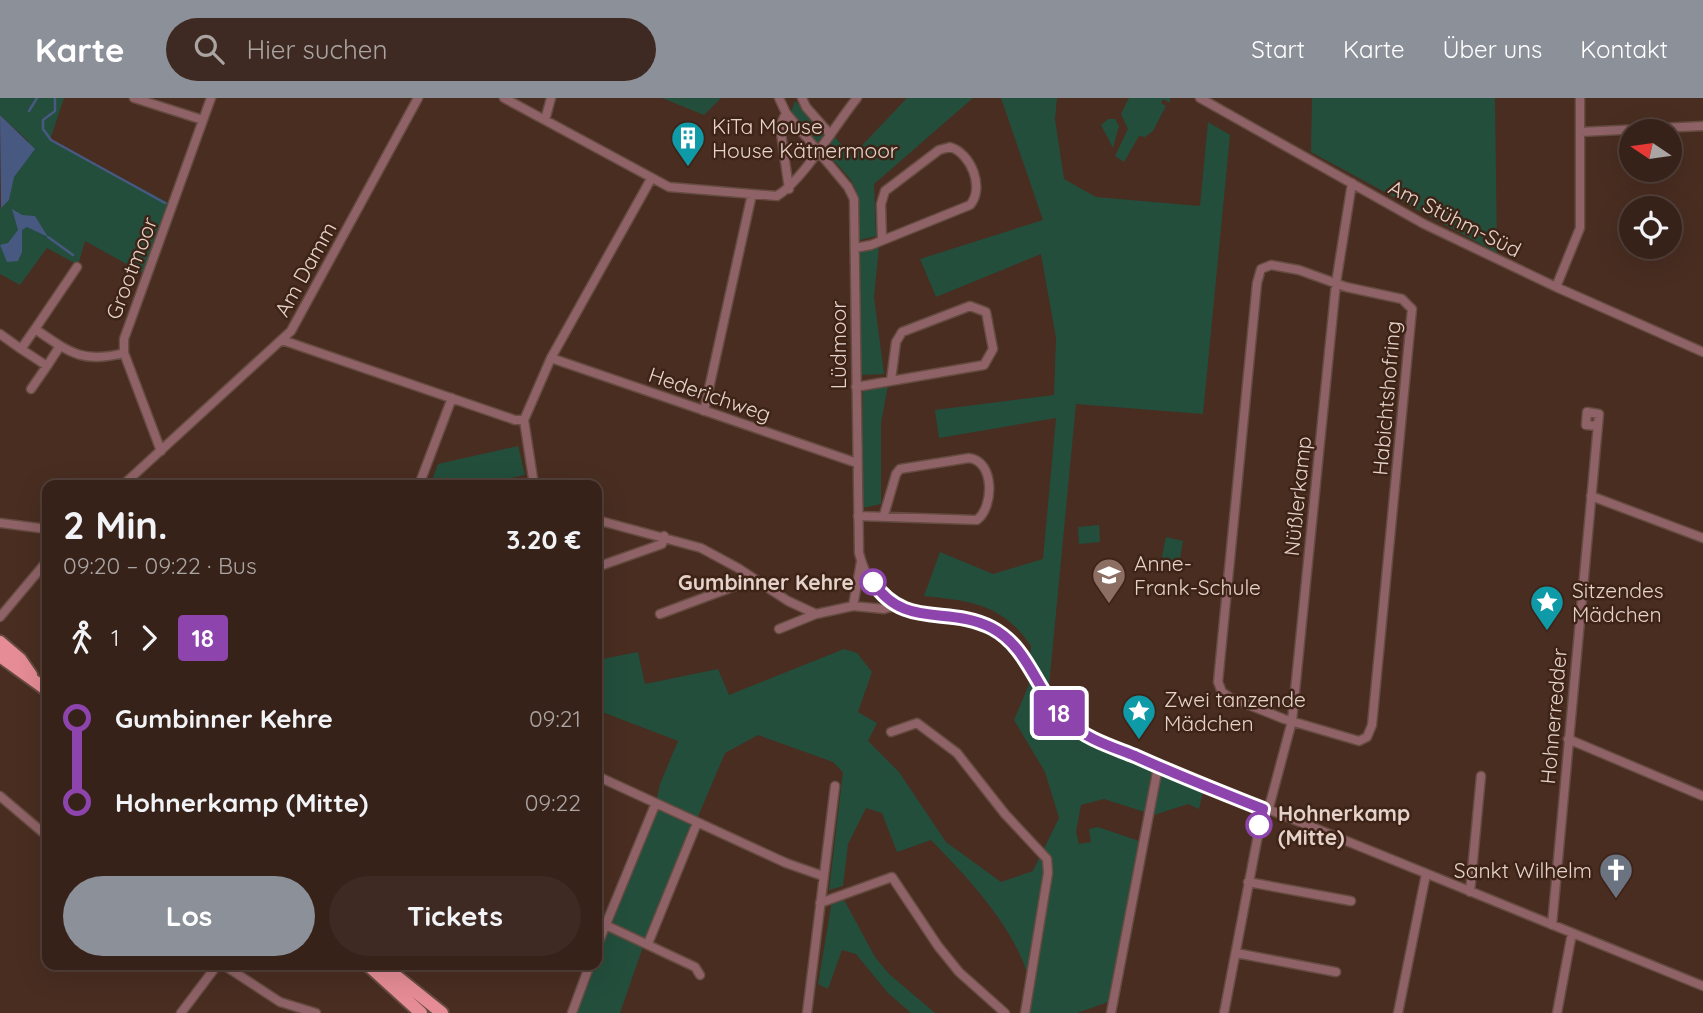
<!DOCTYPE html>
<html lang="de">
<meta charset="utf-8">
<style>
:root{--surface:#372219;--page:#3e2a22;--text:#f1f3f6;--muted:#aaa4a2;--line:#513f38;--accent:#8c9099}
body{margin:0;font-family:Quicksand,sans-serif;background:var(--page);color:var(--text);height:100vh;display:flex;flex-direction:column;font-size:26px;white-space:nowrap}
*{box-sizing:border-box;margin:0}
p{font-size:23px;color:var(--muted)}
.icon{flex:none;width:38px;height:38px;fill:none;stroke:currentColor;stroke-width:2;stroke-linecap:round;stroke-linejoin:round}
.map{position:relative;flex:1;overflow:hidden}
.details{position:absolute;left:42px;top:382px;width:560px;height:490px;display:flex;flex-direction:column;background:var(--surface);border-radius:14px;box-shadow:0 7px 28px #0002,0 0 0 2px var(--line)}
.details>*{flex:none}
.badge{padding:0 14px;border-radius:5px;font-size:24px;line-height:46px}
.needle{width:46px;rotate:283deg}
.fabs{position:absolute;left:1619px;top:21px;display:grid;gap:14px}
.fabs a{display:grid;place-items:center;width:63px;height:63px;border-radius:50%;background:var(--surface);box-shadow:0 7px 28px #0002,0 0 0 2px var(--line);font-size:35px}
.map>.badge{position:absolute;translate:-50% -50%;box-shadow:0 0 0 4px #fff}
.legs{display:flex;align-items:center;gap:10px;height:77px;padding:0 21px;font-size:23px}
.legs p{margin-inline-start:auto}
.overview{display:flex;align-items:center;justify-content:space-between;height:119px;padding:0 21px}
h1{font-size:38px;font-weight:800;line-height:52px}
.action{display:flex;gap:14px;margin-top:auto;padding:14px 21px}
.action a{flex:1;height:80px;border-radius:42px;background:var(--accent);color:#fff;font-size:28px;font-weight:800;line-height:80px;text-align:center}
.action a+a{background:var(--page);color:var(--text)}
ul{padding:0 21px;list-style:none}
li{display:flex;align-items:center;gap:24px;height:84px;font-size:26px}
li i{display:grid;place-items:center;width:10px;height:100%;margin:0 9px;background:currentColor}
li i::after{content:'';width:18px;height:18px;margin:-9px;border:5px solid;border-radius:50%;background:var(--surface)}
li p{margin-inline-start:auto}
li:first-child i{background:linear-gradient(#0000 50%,currentColor 0)}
li:last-child i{background:linear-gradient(currentColor 50%,#0000 0)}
header{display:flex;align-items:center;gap:42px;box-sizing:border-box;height:98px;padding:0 35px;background:var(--accent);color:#fff}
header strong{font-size:33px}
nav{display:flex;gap:38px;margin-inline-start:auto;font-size:24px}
.search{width:490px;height:63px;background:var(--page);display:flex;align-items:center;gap:18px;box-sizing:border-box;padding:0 24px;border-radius:38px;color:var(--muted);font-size:26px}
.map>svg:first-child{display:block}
.green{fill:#234e3c}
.water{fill:#475981}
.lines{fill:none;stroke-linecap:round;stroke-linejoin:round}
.stream{stroke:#475981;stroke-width:2.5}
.street-casing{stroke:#654b40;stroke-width:11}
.primary-casing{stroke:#654b40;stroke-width:16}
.street{stroke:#8e6266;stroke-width:8}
.primary{stroke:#e58c96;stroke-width:12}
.line-1-casing{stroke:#fff;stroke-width:16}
.line-1{stroke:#8e44ad;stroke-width:10}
.stop-1-dot{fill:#fff;stroke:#8e44ad;stroke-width:3.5}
.labels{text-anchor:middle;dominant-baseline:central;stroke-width:5;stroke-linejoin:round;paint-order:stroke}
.poi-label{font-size:21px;fill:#e5d3cb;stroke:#3e2317;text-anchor:start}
.street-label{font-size:21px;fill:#e5d3cb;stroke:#3e2317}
.stop-label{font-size:21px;font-weight:bold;fill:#e5d3cb;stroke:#3e2317;text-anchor:end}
</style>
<header>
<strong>Karte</strong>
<div class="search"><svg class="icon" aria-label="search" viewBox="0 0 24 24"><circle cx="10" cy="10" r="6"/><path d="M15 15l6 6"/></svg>Hier suchen</div>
<nav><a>Start</a><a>Karte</a><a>Über uns</a><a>Kontakt</a></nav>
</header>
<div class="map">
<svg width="1703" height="915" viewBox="0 0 1703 915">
<rect width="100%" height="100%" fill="#492d21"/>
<path class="green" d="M 0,0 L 64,0 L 50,42 L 169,105 L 143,175 L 85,143 L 78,167 L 47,150 L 20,187 L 0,176 L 0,110 L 9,102 L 11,84 L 28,43 L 0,17 Z
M 662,0 L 721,0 L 704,17 Z
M 907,0 L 973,0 L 874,86 L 876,138 L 860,142 C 860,85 860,91 822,50 L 833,37 L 852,58 Z
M 1001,0 L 1057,0 L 1055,21 L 1064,81 L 1096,99 L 1200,108 L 1208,24 L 1230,37 L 1203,316 L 1076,306 L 1049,588 L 1030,557 L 1031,548 C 1003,506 971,503 924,498 L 940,454 L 993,476 L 1043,461 L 1056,320 L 939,340 L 935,312 L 1054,297 L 1056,240 L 1041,156 L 936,199 L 920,161 L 1043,122 Z
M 1129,0 L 1170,0 L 1170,5 L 1163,1 L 1161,5 L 1166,8 L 1153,33 L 1145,39 L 1139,38 L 1124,64 L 1115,58 L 1128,31 L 1121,16 Z
M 1312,0 L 1495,0 L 1497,155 L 1311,54 Z
M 795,3 L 826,35 L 817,45 L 791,14 Z
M 1108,21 L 1115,21 L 1119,28 L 1113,50 L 1101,27 Z
M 879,149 L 874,199 L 884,276 L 861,277 L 860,152 Z
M 888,287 L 881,325 L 881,406 L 862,410 L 863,288 Z
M 518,348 L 525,377 L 477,387 L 430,387 L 438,366 Z
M 1099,427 L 1100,444 L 1079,446 L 1078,429 Z
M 1166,439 L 1183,443 L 1179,466 L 1161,463 Z
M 844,551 L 857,555 L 872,574 L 858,614 L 877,625 L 868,643 L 899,674 L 946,744 L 1001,784 L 1033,773 L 1059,720 L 1045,674 L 1014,622 L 1030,584 L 1051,615 L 1090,648 L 1203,694 L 1199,711 L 1188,706 L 1154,717 L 1104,701 L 1081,707 L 1076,734 L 1079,746 L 1091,744 L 1089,731 L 1098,729 L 1139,743 L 1108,904 L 1077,915 L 1030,915 C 1042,856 969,781 931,742 L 897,754 L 882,715 L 866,710 L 848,746 L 843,788 L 829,792 L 843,674 L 833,664 L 758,637 L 725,655 L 645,843 L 620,915 L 575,915 L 652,724 L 660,686 L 678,643 L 597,612 L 597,562 L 638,554 L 645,586 L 718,571 L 729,597 Z
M 843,800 L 875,859 L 889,876 L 935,915 L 911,915 L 888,895 L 856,856 L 842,852 L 828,891 L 818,886 L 832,803 Z"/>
<path class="water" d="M 0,17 L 35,51 L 14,79 L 9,102 L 1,110 Z
M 12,111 L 22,117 L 35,118 L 48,139 L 27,129 L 22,132 L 22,154 L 18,163 L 7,164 L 0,147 L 8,145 L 18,132 Z"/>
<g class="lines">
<path class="stream" d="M 55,0 L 55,13 L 43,22 L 43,31 L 51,42 L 165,105
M 29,13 L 37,0
M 48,139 L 73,157"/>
<g class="street-casing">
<path id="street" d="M 134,0 L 203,22
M 504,0 L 669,89 L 777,98 C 804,81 835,27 857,0
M 779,0 L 786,15 L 848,89 L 854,101 L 859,455 C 881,539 940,501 993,531 C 1025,548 1033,584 1055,610 C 1067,625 1081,634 1098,642 L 1703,888
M 802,0 L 806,9 L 829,35
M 1200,0 L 1424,126 L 1556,189 L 1703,254
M 786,15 L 780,28 L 789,91
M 545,22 L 551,0
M 1580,34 L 1703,28
M 855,150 L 871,147 L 970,107 C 985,90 971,55 950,49 L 939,52 L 885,93 L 881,106 L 882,142
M 1271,167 L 1299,172 L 1346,189 L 1402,201 L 1412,211 L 1372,627 L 1367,639 L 1359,643 L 1284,621 L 1229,599 L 1222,594 L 1218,584 L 1257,185 L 1261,171 Z
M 1556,189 L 1580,130 L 1580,0
M 35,231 L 77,169
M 0,236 L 21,251
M 282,242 L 515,322 L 524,322
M 60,248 L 47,268 L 21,251 L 35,231 C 69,254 82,266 124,255
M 551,260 L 857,365
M 856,289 L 984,267 L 993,251 L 986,214 L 970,208 L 902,234 L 896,244 L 891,282
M 31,291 L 47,268
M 704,313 L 752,96
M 524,322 L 551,260 L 651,81
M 524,322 L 534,387
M 161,353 L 124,255 L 124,241 L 211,0
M 123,387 L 291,233 L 418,0
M 419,387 L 452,300
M 1591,398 L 1703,440
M 858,418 L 977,422 C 994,409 995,363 969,360 L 900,371 L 896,376 L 884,417
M 597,422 L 701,450 L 738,470 L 788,503 L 816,516 L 853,508 L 884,511 L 894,508
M 0,425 L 47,431
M 597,469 L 662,446 L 664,438
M 853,508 L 861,464
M 660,516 L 746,484 L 751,479
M 0,519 L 47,463
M 779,531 L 816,516
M 891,634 L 917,625 L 957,655 L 1005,716 L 1047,761 L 1048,775 L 1025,915
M 1568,641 L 1703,698
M 597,678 L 786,765 L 823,778
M 0,698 L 47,738
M 1268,713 L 1292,623 L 1336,185 L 1352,85
M 1248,784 L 1351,803
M 1470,794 L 1481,678
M 820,805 L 892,779 L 938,848 L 959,874 L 1005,915
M 597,823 L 695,869 L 700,877
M 1552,827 L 1599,316 L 1587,314 L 1586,327 L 1598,328
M 649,843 L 697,725
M 597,848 L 655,707
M 1236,855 L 1336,874
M 222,866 L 280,904 L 316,915
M 181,915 L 218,866
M 572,915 L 590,866
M 807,915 L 835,688
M 1111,915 L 1158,669
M 1224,915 L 1263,711
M 1398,915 L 1426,776
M 1557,915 L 1572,835"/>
</g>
<g class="primary-casing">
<path id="primary" d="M 0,544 L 20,561 L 31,577
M 0,558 L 47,592
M 367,866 L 421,915
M 381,866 L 442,915"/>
</g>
<use href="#street" class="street"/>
<use href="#primary" class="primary"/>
</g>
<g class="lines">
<g class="line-1-casing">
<path id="line-1" d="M 873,484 C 905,532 948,507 992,530 C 1030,550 1037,597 1068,624 C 1086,641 1113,649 1135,658 C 1177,677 1220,694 1263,711 L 1259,727"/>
</g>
<use href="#line-1" class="line-1"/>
</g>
<defs>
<g id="building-pin" transform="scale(1.75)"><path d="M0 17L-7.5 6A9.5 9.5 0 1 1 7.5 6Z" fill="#0f9aa8" stroke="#3e2317"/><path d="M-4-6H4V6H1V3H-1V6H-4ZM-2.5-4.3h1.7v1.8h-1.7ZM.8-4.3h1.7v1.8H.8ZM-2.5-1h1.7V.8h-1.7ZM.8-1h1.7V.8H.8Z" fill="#fff"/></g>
<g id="school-pin" transform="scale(1.75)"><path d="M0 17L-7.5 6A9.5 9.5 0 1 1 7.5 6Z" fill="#8d6e63" stroke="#3e2317"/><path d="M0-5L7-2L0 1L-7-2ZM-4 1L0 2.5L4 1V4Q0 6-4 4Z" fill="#fff"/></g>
<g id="sight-pin" transform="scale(1.75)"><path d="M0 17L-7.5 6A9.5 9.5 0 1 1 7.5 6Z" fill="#0f9aa8" stroke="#3e2317"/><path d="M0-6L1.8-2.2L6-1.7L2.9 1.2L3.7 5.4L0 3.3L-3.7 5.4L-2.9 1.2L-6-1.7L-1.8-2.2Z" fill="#fff"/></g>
<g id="church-pin" transform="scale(1.75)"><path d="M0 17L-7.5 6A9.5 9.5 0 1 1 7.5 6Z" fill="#6b7280" stroke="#3e2317"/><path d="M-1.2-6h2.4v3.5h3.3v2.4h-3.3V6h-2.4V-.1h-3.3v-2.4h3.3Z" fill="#fff"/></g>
</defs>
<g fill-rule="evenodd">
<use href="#building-pin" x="688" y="40"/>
<use href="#school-pin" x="1109" y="477"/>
<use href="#sight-pin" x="1547" y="504"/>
<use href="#sight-pin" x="1139" y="613"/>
<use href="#church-pin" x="1616" y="772"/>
</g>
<g class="stop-1-dot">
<circle cx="873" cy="484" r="12"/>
<circle cx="1259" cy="727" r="12"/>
</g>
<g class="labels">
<g class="poi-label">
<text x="712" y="28">KiTa Mouse<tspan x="712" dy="24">House Kätnermoor</tspan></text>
<text x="1134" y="465">Anne-<tspan x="1134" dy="24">Frank-Schule</tspan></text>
<text x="1572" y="492">Sitzendes<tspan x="1572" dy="24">Mädchen</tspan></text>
<text x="1164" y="601">Zwei tanzende<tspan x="1164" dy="24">Mädchen</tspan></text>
<text x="1592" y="772" text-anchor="end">Sankt Wilhelm</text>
</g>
<g class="street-label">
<text transform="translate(1455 120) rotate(27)">Am Stühm-Süd</text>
<text transform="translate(131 170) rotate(-69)">Grootmoor</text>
<text transform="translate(305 171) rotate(-61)">Am Damm</text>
<text transform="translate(838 247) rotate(-90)">Lüdmoor</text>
<text transform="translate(710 296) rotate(19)">Hederichweg</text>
<text transform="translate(1386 300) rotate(-85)">Habichtshofring</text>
<text transform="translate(1297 398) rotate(-84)">Nüßlerkamp</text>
<text transform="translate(1553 618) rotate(-85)">Hohnerredder</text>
</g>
<g class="stop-label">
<text x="854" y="484">Gumbinner Kehre</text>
<text x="1278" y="715" text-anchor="start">Hohnerkamp<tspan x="1278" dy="24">(Mitte)</tspan></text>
</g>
</g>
</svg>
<div class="fabs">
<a><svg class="needle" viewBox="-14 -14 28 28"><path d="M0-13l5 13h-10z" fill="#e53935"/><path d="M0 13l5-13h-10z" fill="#aaa4a2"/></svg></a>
<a><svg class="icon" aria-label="locate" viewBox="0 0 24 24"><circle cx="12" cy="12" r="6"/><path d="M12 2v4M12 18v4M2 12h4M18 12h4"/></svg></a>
</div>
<b class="badge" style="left:1059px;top:615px;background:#8e44ad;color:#fff">18</b>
<section class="details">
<div class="overview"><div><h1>2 Min.</h1><p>09:20 – 09:22 · Bus</p></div><b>3.20 €</b></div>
<div class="legs"><svg class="icon" aria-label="walk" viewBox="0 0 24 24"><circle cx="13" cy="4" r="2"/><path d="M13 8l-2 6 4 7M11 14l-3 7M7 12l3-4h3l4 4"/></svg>1<svg class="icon" aria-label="forward" viewBox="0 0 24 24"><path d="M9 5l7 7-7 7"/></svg><b class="badge" style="background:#8e44ad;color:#fff">18</b></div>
<ul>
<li><i style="color:#8e44ad"></i><b>Gumbinner Kehre</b><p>09:21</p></li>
<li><i style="color:#8e44ad"></i><b>Hohnerkamp (Mitte)</b><p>09:22</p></li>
</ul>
<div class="action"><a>Los</a><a>Tickets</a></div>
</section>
</div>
